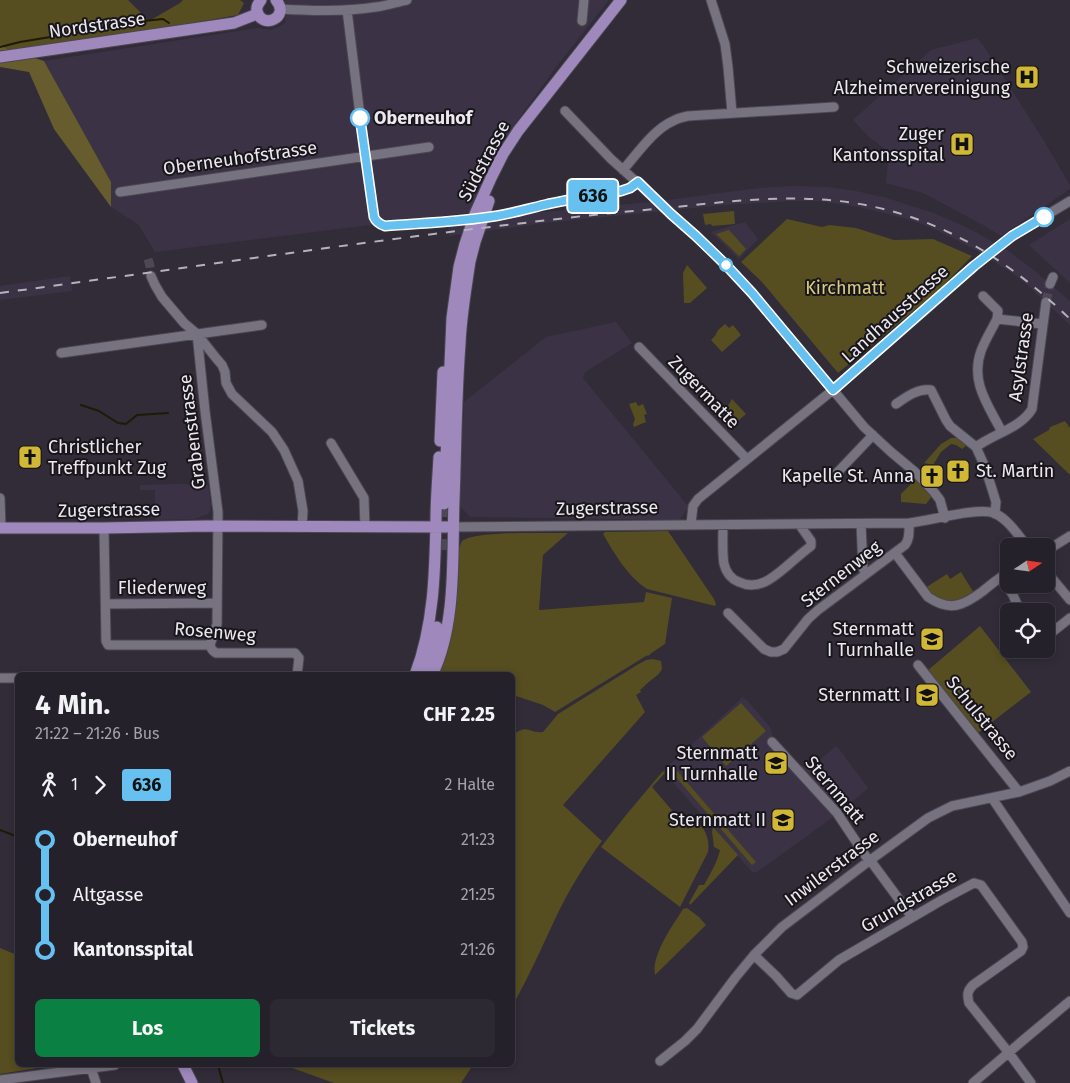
<!DOCTYPE html>
<html lang="de">
<meta charset="utf-8">
<style>
:root{--surface:#25212a;--page:#2d2932;--text:#f1f3f6;--muted:#a3a3a8;--line:#423e47;--accent:#0b8043}
body{margin:0;font-family:"Fira Sans",sans-serif;background:var(--page);color:var(--text);height:100vh;display:flex;flex-direction:column;font-size:19px;white-space:nowrap}
*{box-sizing:border-box;margin:0}
p{font-size:16px;color:var(--muted)}
.icon{flex:none;width:28px;height:28px;fill:none;stroke:currentColor;stroke-width:2;stroke-linecap:round;stroke-linejoin:round}
.map{position:relative;flex:1;overflow:hidden}
.details{position:absolute;left:15px;top:672px;width:500px;height:395px;display:flex;flex-direction:column;background:var(--surface);border-radius:8px;box-shadow:0 2px 8px #0003,0 0 0 1px var(--line)}
.details>*{flex:none}
.badge{padding:0 10px;border-radius:4px;font-size:18px;line-height:32px}
.needle{width:32px;rotate:77deg}
.fabs{position:absolute;left:1000px;top:538px;display:grid;gap:10px}
.fabs a{display:grid;place-items:center;width:55px;height:55px;border-radius:8px;background:var(--surface);box-shadow:0 2px 8px #0003,0 0 0 1px var(--line);font-size:25px}
.map>.badge{position:absolute;translate:-50% -50%;box-shadow:0 0 0 2px #fff}
.legs{display:flex;align-items:center;gap:8px;height:55px;padding:0 20px;font-size:16px}
.legs p{margin-inline-start:auto}
.summary{display:flex;align-items:center;justify-content:space-between;height:85px;padding:0 20px}
h1{font-size:28px;font-weight:700;line-height:38px}
.cta{display:flex;gap:10px;margin-top:auto;padding:10px 20px}
.cta a{flex:1;height:58px;border-radius:8px;background:var(--accent);color:#fff;font-size:20px;font-weight:700;line-height:58px;text-align:center}
.cta a+a{background:var(--page);color:var(--text)}
ul{padding:0 20px;list-style:none}
li{display:flex;align-items:center;gap:18px;height:55px;font-size:19px}
li i{display:grid;place-items:center;width:8px;height:100%;margin:0 6px;background:currentColor}
li i::after{content:'';width:12px;height:12px;margin:-6px;border:4px solid;border-radius:50%;background:var(--surface)}
li p{margin-inline-start:auto}
li:first-child i{background:linear-gradient(#0000 50%,currentColor 0)}
li:last-child i{background:linear-gradient(currentColor 50%,#0000 0)}
.map>svg:first-child{display:block}
.built{fill:#3b3345}
.green{fill:#564d20}
.forest{fill:#665c2e}
.lines{fill:none;stroke-linecap:round;stroke-linejoin:round}
.stream{stroke:#1f1a03;stroke-width:2}
.minor-tunnel{stroke:#4d4854;stroke-width:9;stroke-dasharray:9 4.5;stroke-linecap:butt}
.major-tunnel{stroke:#4d4854;stroke-width:11;stroke-dasharray:11 5.5;stroke-linecap:butt}
.minor-casing{stroke:#4b4751;stroke-width:11}
.major-casing{stroke:#4b4751;stroke-width:13}
.minor{stroke:#777280;stroke-width:9}
.major{stroke:#9e88bc;stroke-width:11}
.rail{stroke:#b5b2bb;stroke-width:2;stroke-dasharray:9 9;stroke-linecap:butt}
.line-1-casing{stroke:#fff;stroke-width:11}
.line-1{stroke:#66c0f0;stroke-width:8}
.stop-1-dot{fill:#fff;stroke:#66c0f0;stroke-width:2.5}
.labels{text-anchor:middle;dominant-baseline:central;stroke-width:4;stroke-linejoin:round;paint-order:stroke}
.street-label{font-size:18px;fill:#ebe8f0;stroke:#18161b}
.poi-label{font-size:18px;fill:#ebe8f0;stroke:#18161b;text-anchor:end}
.stop-label{font-size:18px;font-weight:bold;fill:#ebe8f0;stroke:#18161b;text-anchor:start}
.park-label{font-size:18px;fill:#dccc82;stroke:#18161b}
</style>
<div class="map">
<svg width="1070" height="1083" viewBox="0 0 1070 1083">
<rect width="100%" height="100%" fill="#312c38"/>
<path class="built" d="M 285,0 L 609,0 L 557,66 L 519,118 L 493,165 L 474,212 L 155,252 L 139,225 L 111,207 L 111,182 L 44,61 L 258,28 L 271,30 L 279,27 L 285,23 L 286,11 Z
M 977,38 L 983,45 L 1041,136 L 1070,185 L 1070,189 L 1001,236 L 983,225 L 923,193 L 886,183 L 889,152 L 868,136 L 853,120 L 931,50 Z
M 794,186 L 827,187 L 856,191 L 887,198 L 936,214 L 968,228 L 1006,249 L 1036,272 L 1070,301 L 1070,325 L 1026,284 L 1015,275 L 979,252 L 951,237 L 930,227 L 904,218 L 864,208 L 846,205 L 819,201 L 793,201 L 724,205 L 544,223 L 449,236 L 448,225 L 522,214 L 652,202 L 759,188 Z
M 1070,219 L 1070,283 L 1029,245 Z
M 745,222 L 758,239 L 739,259 L 711,232 Z
M 70,276 L 72,291 L 0,300 L 0,286 Z
M 616,322 L 632,343 L 585,372 L 583,378 L 689,507 L 679,520 L 470,517 L 459,505 L 464,402 L 546,337 Z
M 177,484 L 208,485 L 211,504 L 210,511 L 208,514 L 194,519 L 155,520 L 155,490 L 140,490 L 140,485 Z
M 744,696 L 743,700 L 746,699 L 770,727 L 774,741 L 795,763 L 809,769 L 836,746 L 843,754 L 868,788 L 840,812 L 757,872 L 752,872 L 663,771 Z"/>
<path class="green" d="M 0,0 L 128,0 L 149,21 L 180,3 L 183,0 L 240,0 L 244,3 L 238,15 L 157,29 L 9,50 L 0,44 Z
M 734,211 L 735,224 L 712,226 L 711,224 L 705,225 L 703,214 Z
M 787,219 L 822,227 L 829,225 L 856,228 L 894,240 L 933,239 L 972,256 L 939,290 L 838,373 L 762,282 L 741,262 Z
M 729,230 L 746,249 L 739,256 L 716,234 Z
M 687,265 L 707,288 L 690,303 L 684,303 L 683,273 Z
M 725,324 L 729,328 L 733,325 L 741,335 L 722,352 L 711,340 L 715,336 L 718,330 Z
M 732,399 L 746,414 L 731,427 L 724,419 L 727,413 L 725,411 Z
M 636,402 L 638,406 L 643,404 L 647,414 L 644,415 L 646,422 L 634,427 L 633,424 L 635,419 L 629,404 Z
M 1065,421 L 1070,428 L 1070,475 L 1033,439 L 1049,430 L 1050,427 Z
M 951,438 L 959,438 L 967,445 L 962,449 L 956,445 L 951,444 L 941,452 L 933,465 L 924,463 L 941,444 Z
M 917,478 L 933,495 L 926,504 L 901,502 L 901,494 Z
M 668,531 L 714,599 L 716,604 L 715,606 L 647,589 C 628,577 614,553 603,534 L 605,532 Z
M 539,533 L 568,533 L 543,555 L 539,610 L 644,602 L 646,592 L 672,598 L 665,644 L 650,654 L 650,655 L 646,656 L 555,712 L 543,705 L 513,695 L 512,675 L 451,675 L 439,671 L 458,551 L 462,541 C 474,532 522,533 539,533 Z
M 961,572 L 974,593 C 953,606 943,605 925,588 L 947,574 L 950,579 Z
M 980,626 L 1031,692 L 978,733 L 927,671 Z
M 653,659 L 661,661 L 662,669 C 659,675 655,677 650,681 C 646,684 644,687 640,690 L 641,692 L 636,695 L 645,712 L 563,805 L 602,841 C 584,865 569,890 556,917 C 542,947 529,976 513,1005 L 513,735 C 528,723 529,734 543,732 L 558,714 L 637,665 L 646,660 Z
M 741,703 L 766,731 L 726,766 L 702,737 Z
M 672,765 L 756,862 L 752,865 L 668,768 Z
M 663,771 L 665,773 L 652,787 L 688,829 L 695,821 C 706,827 710,841 708,852 L 680,907 L 601,847 L 626,815 Z
M 713,827 L 738,855 L 690,905 L 689,903 L 699,885 L 704,885 C 710,874 717,863 720,850 L 714,847 L 712,832 Z
M 687,908 L 699,917 L 706,925 L 655,975 C 651,955 673,925 683,909 Z
M 0,948 L 17,955 L 18,1065 L 39,1065 L 37,1068 L 0,1074 Z
M 284,1065 L 473,1065 L 461,1083 L 334,1083 Z"/>
<path class="forest" d="M 0,44 L 9,50 L 44,61 L 111,182 L 111,207 L 54,129 L 29,72 L 0,67 Z"/>
<g class="lines">
<path class="stream" d="M 0,47 L 20,42 L 105,28 L 125,23 L 163,19 L 169,23
M 81,405 L 99,411 L 118,423 L 126,424 L 137,415 L 168,413
M 0,830 L 18,837
M 218,1065 L 223,1083"/>
<path class="minor-tunnel" d="M 649,193 L 671,214
M 148,259 L 150,266 L 151,276
M 1046,302 L 1050,284"/>
<path class="major-tunnel" d="M 442,550 L 444,504"/>
<g class="minor-casing">
<path id="minor" d="M 711,0 L 725,44 L 728,67 L 732,113
M 281,9 C 312,11 344,12 376,7 C 386,6 397,2 407,0
M 347,10 L 365,156 L 374,217
M 582,21 L 584,0
M 565,111 L 611,159 L 649,193
M 623,170 C 637,154 654,129 673,121 C 678,118 683,117 688,116 L 834,107
M 120,192 L 429,147
M 671,214 L 709,248 L 752,293 L 864,427 L 891,452 L 915,472 L 934,492 L 940,500 L 945,518
M 151,276 L 155,285 L 162,297 L 184,323 L 197,334 L 216,358 L 222,365 L 225,372 L 226,383 L 232,394 L 272,432 L 284,450 L 298,481 L 303,511 L 302,527
M 1050,284 L 1053,277
M 983,296 L 998,311 L 997,319
M 197,334 L 205,411 L 218,512 L 217,624 L 210,645
M 639,347 L 747,459
M 61,353 L 262,325
M 896,404 C 906,397 918,388 931,390 L 946,420 L 950,426 L 976,447 L 985,467 L 992,489 L 996,502 L 995,514
M 1002,432 C 988,405 970,382 981,351 C 985,340 992,329 997,319 L 1042,324
M 331,443 L 364,498 L 365,527
M 976,447 C 993,434 1021,428 1032,409 L 1046,302
M 834,476 L 873,435
M 0,498 L 1,528
M 691,524 L 693,506 L 698,499 L 833,390 L 985,257 L 1017,233 L 1070,201
M 861,524 L 863,568 L 866,574
M 723,525 C 723,537 722,553 724,564 C 726,572 731,579 739,582 C 758,591 773,578 787,566 C 795,559 803,552 811,546 L 811,541 L 799,524
M 453,527 L 909,523 C 929,521 978,507 994,513 C 1008,519 1018,535 1027,546
M 104,528 L 106,641 L 108,645 L 210,645
M 1046,551 L 1070,536
M 895,553 L 928,597 C 950,612 963,606 983,591 C 991,584 1000,578 1009,571
M 1046,571 L 1070,600
M 1001,577 L 1013,595 L 1020,611
M 106,604 L 217,603
M 728,613 L 764,649 L 771,652 L 777,652 L 784,649 L 808,619 L 818,610 L 905,545 C 910,539 909,531 909,523
M 1046,637 L 1070,618
M 210,645 C 211,649 212,651 216,653 L 295,653 L 299,658 L 297,675
M 918,665 L 1019,792
M 0,678 L 18,678
M 772,742 L 837,813 L 869,861
M 992,798 L 1070,913
M 870,860 L 912,917
M 754,955 L 776,976 L 791,993 L 797,995 L 839,960 L 942,900 L 974,883 L 981,885 L 1022,942 L 1023,947 L 1021,951 L 973,985 C 967,991 967,995 969,1003 L 1009,1053 L 1031,1083
M 660,1061 L 685,1041 L 697,1029 L 735,978 L 754,955 L 782,927 L 869,861 L 928,818 L 952,806 L 1019,792 L 1050,781 L 1070,771
M 91,1068 L 96,1083
M 0,1080 L 115,1065
M 973,1083 L 1021,1042 L 1070,1001"/>
</g>
<g class="major-casing">
<path id="major" d="M 261,0 C 258,4 256,7 257,11 C 261,30 291,18 276,0
M 0,57 L 234,23 L 257,14
M 468,269 L 475,242 L 489,201
M 440,441 L 443,372
M 444,504 L 452,318 L 459,267 L 465,244 L 475,214 L 491,178 L 503,154 L 518,131 L 621,0
M 0,528 L 104,528 L 208,526 L 453,527
M 415,675 C 434,625 435,572 436,519 C 436,498 438,477 439,457
M 425,675 L 437,627
M 432,675 C 457,625 452,555 454,500 C 456,448 456,396 460,344 C 461,316 466,289 470,261
M 183,1065 L 192,1083"/>
</g>
<use href="#minor" class="minor"/>
<use href="#major" class="major"/>
<path class="rail" d="M 0,293 C 186,268 372,240 558,219 C 597,214 636,211 675,207 C 742,200 808,192 875,207 C 952,224 1014,265 1070,319"/>
</g>
<g class="lines">
<g class="line-1-casing">
<path id="line-1" d="M 360,118 L 374,217 C 376,222 379,224 385,226 C 422,223 459,222 496,216 C 514,213 531,208 548,204 C 572,199 597,195 621,191 L 630,188 L 638,182 L 671,214 L 696,236 L 726,265 L 752,293 L 833,390 L 974,266 L 1012,236 L 1044,217"/>
</g>
<use href="#line-1" class="line-1"/>
</g>
<defs>
<g id="hospital-square" transform="scale(1.25)"><rect x="-9" y="-9" width="18" height="18" rx="4" fill="#d1b736" stroke="#18161b"/><path d="M-5-5h3v3.5h4V-5h3V5h-3V1.5h-4V5h-3Z" fill="#111"/></g>
<g id="church-square" transform="scale(1.25)"><rect x="-9" y="-9" width="18" height="18" rx="4" fill="#d1b736" stroke="#18161b"/><path d="M-1.2-6h2.4v3.5h3.3v2.4h-3.3V6h-2.4V-.1h-3.3v-2.4h3.3Z" fill="#111"/></g>
<g id="school-square" transform="scale(1.25)"><rect x="-9" y="-9" width="18" height="18" rx="4" fill="#d1b736" stroke="#18161b"/><path d="M0-5L7-2L0 1L-7-2ZM-4 1L0 2.5L4 1V4Q0 6-4 4Z" fill="#111"/></g>
</defs>
<g fill-rule="evenodd">
<use href="#hospital-square" x="1027" y="77"/>
<use href="#hospital-square" x="962" y="144"/>
<use href="#church-square" x="30" y="457"/>
<use href="#church-square" x="958" y="471"/>
<use href="#church-square" x="932" y="476"/>
<use href="#school-square" x="932" y="639"/>
<use href="#school-square" x="927" y="695"/>
<use href="#school-square" x="776" y="763"/>
<use href="#school-square" x="783" y="820"/>
</g>
<g class="stop-1-dot">
<circle cx="360" cy="118" r="9"/>
<circle cx="1044" cy="217" r="9"/>
<circle cx="726" cy="265" r="6"/>
</g>
<g class="labels">
<g class="street-label">
<text transform="translate(97 25) rotate(-8)">Nordstrasse</text>
<text transform="translate(240 158) rotate(-8)">Oberneuhofstrasse</text>
<text transform="translate(484 161) rotate(-62)">Südstrasse</text>
<text transform="translate(895 314) rotate(-42)">Landhausstrasse</text>
<text transform="translate(1021 357) rotate(-82)">Asylstrasse</text>
<text transform="translate(704 392) rotate(46)">Zugermatte</text>
<text transform="translate(192 432) rotate(-97)">Grabenstrasse</text>
<text transform="translate(607 508) rotate(-1)">Zugerstrasse</text>
<text transform="translate(109 510) rotate(-1)">Zugerstrasse</text>
<text transform="translate(841 574) rotate(-38)">Sternenweg</text>
<text x="162" y="588">Fliederweg</text>
<text transform="translate(215 632) rotate(5)">Rosenweg</text>
<text transform="translate(982 718) rotate(51)">Schulstrasse</text>
<text transform="translate(835 790) rotate(50)">Sternmatt</text>
<text transform="translate(832 868) rotate(-37)">Inwilerstrasse</text>
<text transform="translate(909 901) rotate(-30)">Grundstrasse</text>
</g>
<g class="poi-label">
<text x="1010" y="67">Schweizerische<tspan x="1010" dy="21">Alzheimervereinigung</tspan></text>
<text x="944" y="134">Zuger<tspan x="944" dy="21">Kantonsspital</tspan></text>
<text x="48" y="447" text-anchor="start">Christlicher<tspan x="48" dy="21">Treffpunkt Zug</tspan></text>
<text x="976" y="471" text-anchor="start">St. Martin</text>
<text x="914" y="476">Kapelle St. Anna</text>
<text x="914" y="629">Sternmatt<tspan x="914" dy="21">I Turnhalle</tspan></text>
<text x="910" y="695">Sternmatt I</text>
<text x="758" y="753">Sternmatt<tspan x="758" dy="21">II Turnhalle</tspan></text>
<text x="766" y="820">Sternmatt II</text>
</g>
<g class="stop-label">
<text x="374" y="118">Oberneuhof</text>
</g>
<g class="park-label">
<text x="845" y="288">Kirchmatt</text>
</g>
</g>
</svg>
<div class="fabs">
<a><svg class="needle" viewBox="-14 -14 28 28"><path d="M0-13l5 13h-10z" fill="#e53935"/><path d="M0 13l5-13h-10z" fill="#a3a3a8"/></svg></a>
<a><svg class="icon" aria-label="locate" viewBox="0 0 24 24"><circle cx="12" cy="12" r="6"/><path d="M12 2v4M12 18v4M2 12h4M18 12h4"/></svg></a>
</div>
<b class="badge" style="left:593px;top:196px;background:#66c0f0;color:#111">636</b>
<section class="details">
<div class="summary"><div><h1>4 Min.</h1><p>21:22 – 21:26 · Bus</p></div><b>CHF 2.25</b></div>
<div class="legs"><svg class="icon" aria-label="walk" viewBox="0 0 24 24"><circle cx="13" cy="4" r="2"/><path d="M13 8l-2 6 4 7M11 14l-3 7M7 12l3-4h3l4 4"/></svg>1<svg class="icon" aria-label="forward" viewBox="0 0 24 24"><path d="M9 5l7 7-7 7"/></svg><b class="badge" style="background:#66c0f0;color:#111">636</b><p>2 Halte</p></div>
<ul>
<li><i style="color:#66c0f0"></i><b>Oberneuhof</b><p>21:23</p></li>
<li><i style="color:#66c0f0"></i><span>Altgasse</span><p>21:25</p></li>
<li><i style="color:#66c0f0"></i><b>Kantonsspital</b><p>21:26</p></li>
</ul>
<div class="cta"><a>Los</a><a>Tickets</a></div>
</section>
</div>
